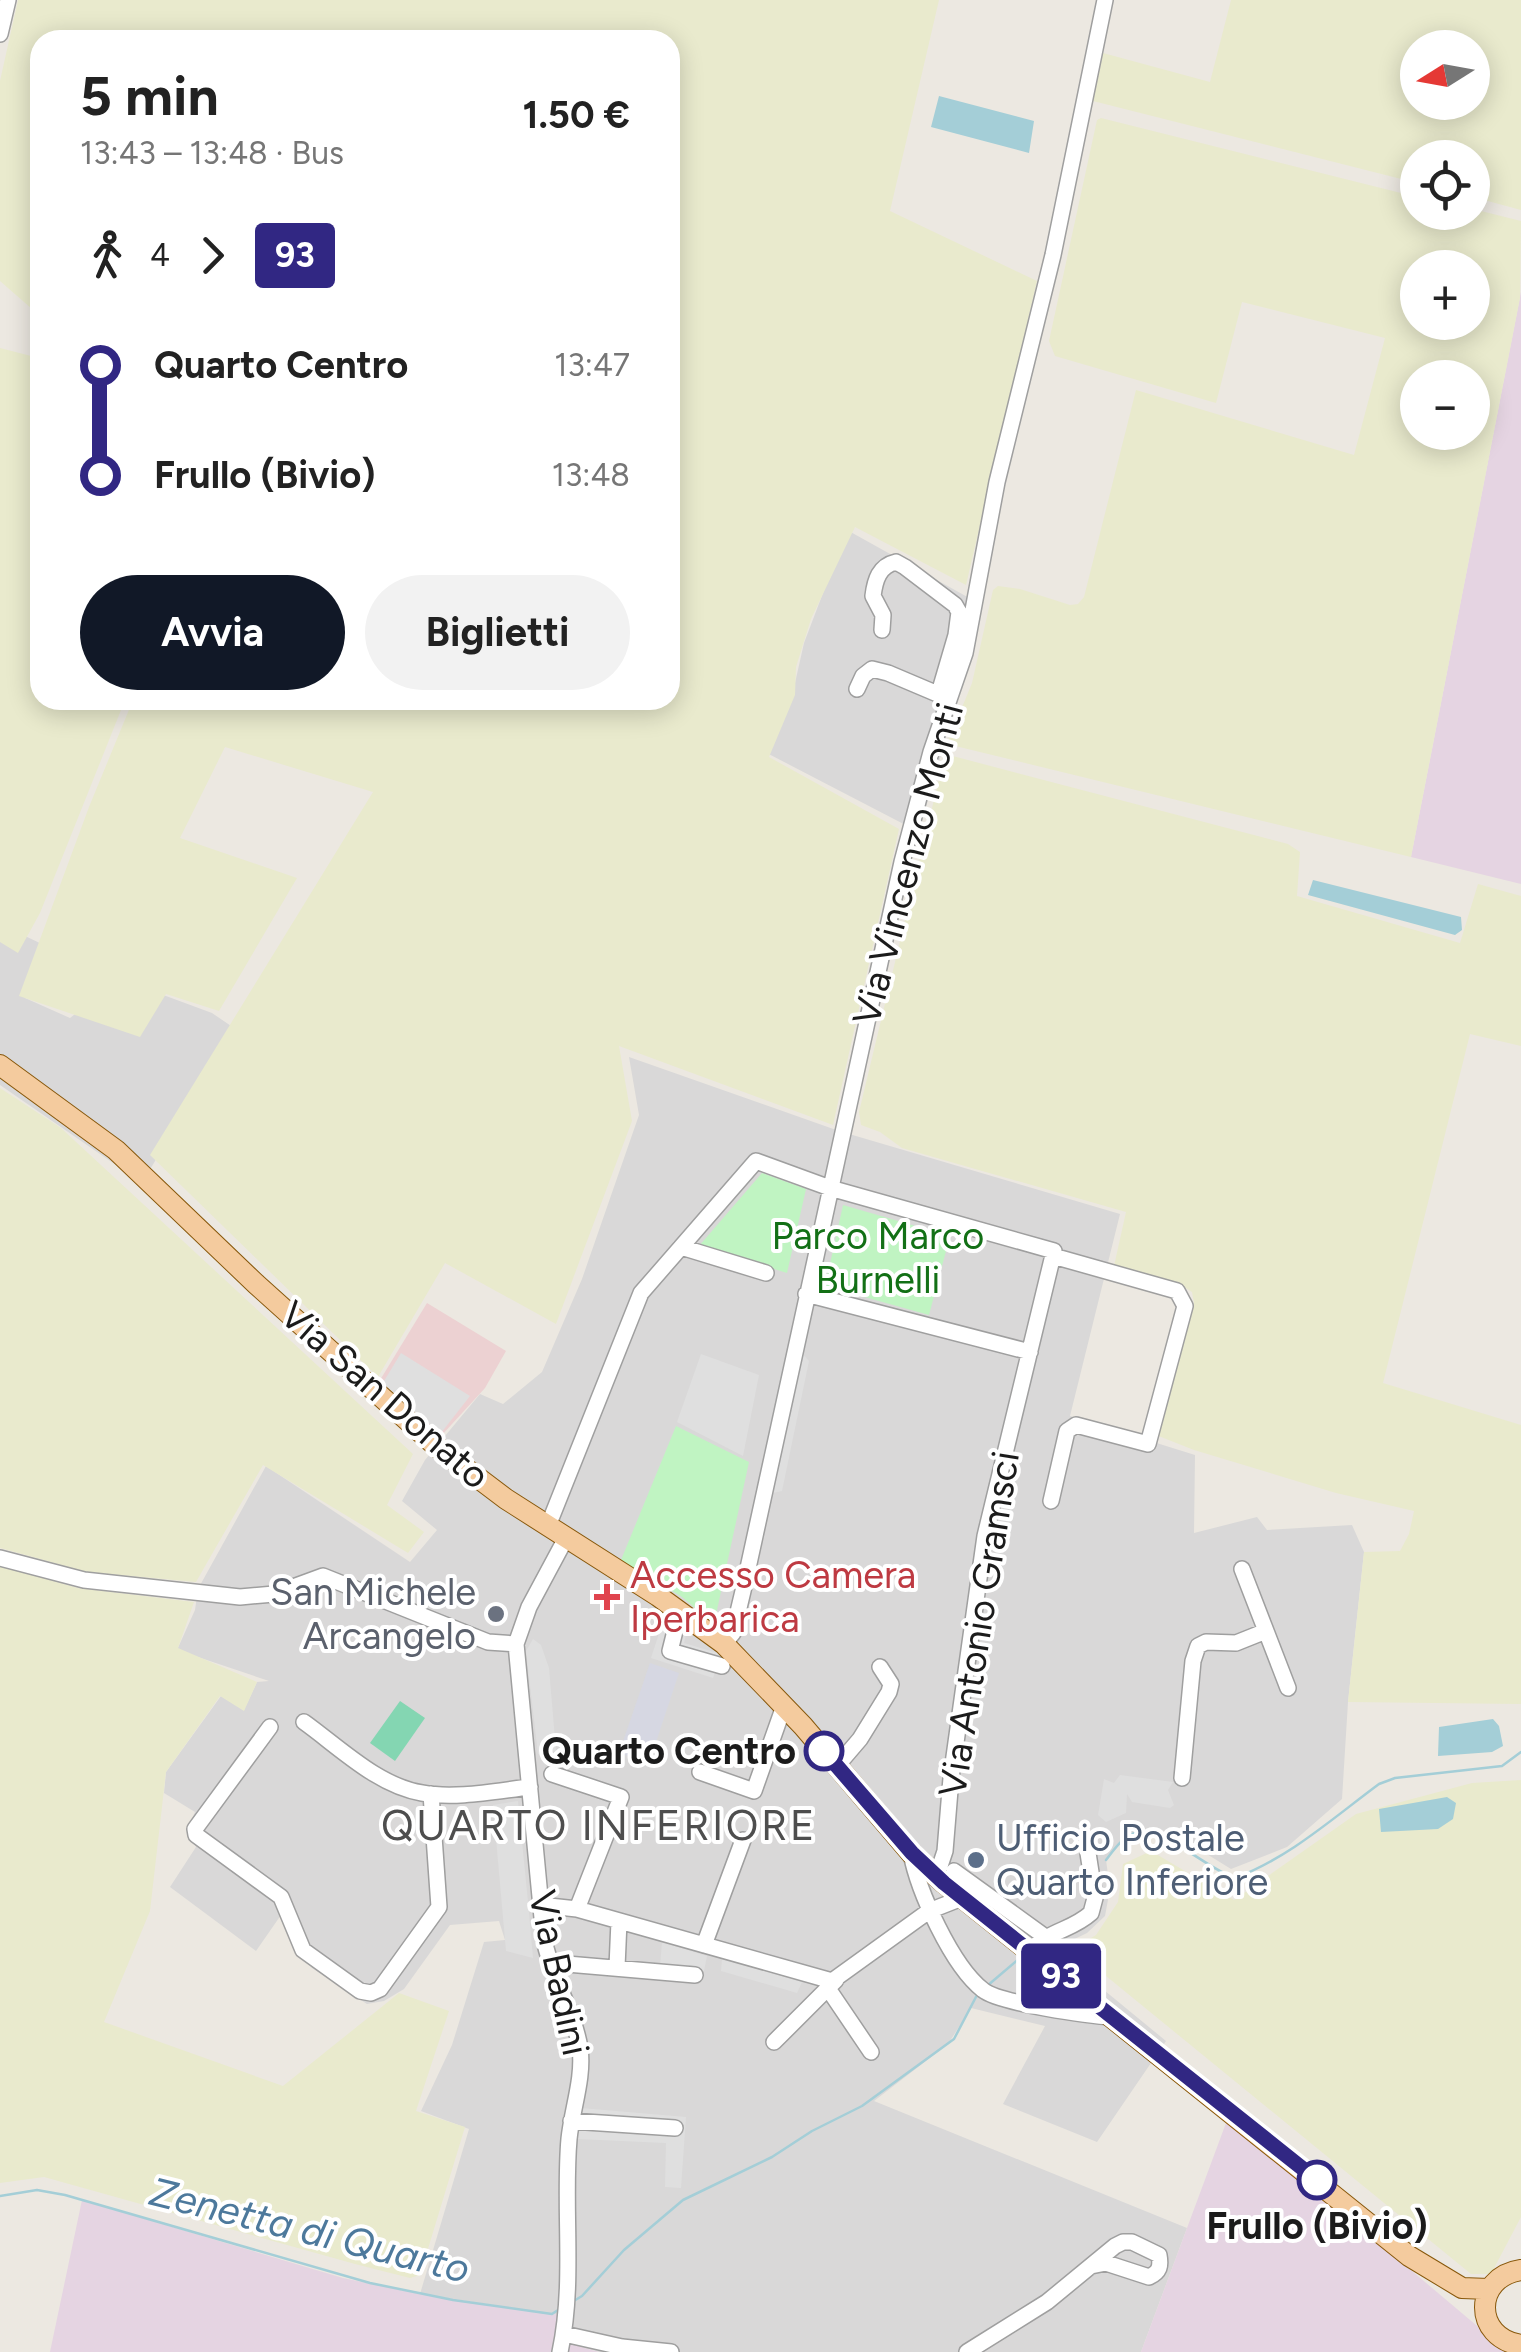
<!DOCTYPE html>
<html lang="it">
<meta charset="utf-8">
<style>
:root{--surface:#fff;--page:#f2f2f2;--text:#222;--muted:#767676;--accent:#111827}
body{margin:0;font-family:Figtree,sans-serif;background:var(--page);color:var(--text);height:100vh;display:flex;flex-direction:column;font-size:38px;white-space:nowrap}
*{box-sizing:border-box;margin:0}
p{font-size:32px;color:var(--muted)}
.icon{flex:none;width:55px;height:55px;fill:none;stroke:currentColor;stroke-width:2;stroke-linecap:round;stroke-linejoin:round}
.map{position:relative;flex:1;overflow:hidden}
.sheet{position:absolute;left:30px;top:30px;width:650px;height:680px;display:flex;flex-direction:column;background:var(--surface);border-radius:30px;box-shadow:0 5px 25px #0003}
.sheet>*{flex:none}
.badge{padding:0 20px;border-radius:8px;font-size:35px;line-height:65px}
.needle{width:65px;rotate:259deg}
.controls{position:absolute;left:1400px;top:30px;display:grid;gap:20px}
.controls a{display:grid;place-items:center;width:90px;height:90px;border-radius:50%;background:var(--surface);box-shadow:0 5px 25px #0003;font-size:50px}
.map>.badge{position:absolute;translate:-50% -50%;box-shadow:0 0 0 5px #fff}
.legs{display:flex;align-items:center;gap:15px;height:110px;padding:0 50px;font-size:32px}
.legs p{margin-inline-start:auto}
.head{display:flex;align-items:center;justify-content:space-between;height:170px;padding:0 50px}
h1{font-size:55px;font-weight:700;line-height:75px}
.primary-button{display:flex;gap:20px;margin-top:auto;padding:20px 50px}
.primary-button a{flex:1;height:115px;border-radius:60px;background:var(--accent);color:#fff;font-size:40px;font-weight:700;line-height:115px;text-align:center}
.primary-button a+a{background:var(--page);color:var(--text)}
ul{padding:0 50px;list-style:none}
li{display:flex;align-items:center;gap:35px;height:110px;font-size:38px}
li i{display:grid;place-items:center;width:15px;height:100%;margin:0 12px;background:currentColor}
li i::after{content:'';width:25px;height:25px;margin:-12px;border:8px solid;border-radius:50%;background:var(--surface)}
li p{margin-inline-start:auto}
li:first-child i{background:linear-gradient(#0000 50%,currentColor 0)}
li:last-child i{background:linear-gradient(currentColor 50%,#0000 0)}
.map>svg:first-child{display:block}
.residential{fill:#d9d8d8}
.commercial{fill:#ecd1d2}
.industrial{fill:#e5d4e2}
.farmland{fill:#e9eacd;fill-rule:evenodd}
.park{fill:#c0f4c2}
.pitch{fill:#84d6b2}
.parking{fill:#dfdfdf}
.plaza{fill:#d6d7e2}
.water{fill:#a4ced7}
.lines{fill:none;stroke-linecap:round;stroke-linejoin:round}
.stream{stroke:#a4ced7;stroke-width:2.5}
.minor-casing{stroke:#9f9f9f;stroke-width:18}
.major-casing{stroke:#88580b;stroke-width:22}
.minor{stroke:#fff;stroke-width:15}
.major{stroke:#f4cb9e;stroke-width:20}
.line-1-casing{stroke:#fff;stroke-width:22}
.line-1{stroke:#312783;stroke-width:15}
.health-dot{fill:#e0444e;stroke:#fff;stroke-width:4}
.worship-dot{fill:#6b7280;stroke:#fff;stroke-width:4}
.stop-1-dot{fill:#fff;stroke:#312783;stroke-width:5}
.service-dot{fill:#5c6f8a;stroke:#fff;stroke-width:4}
.labels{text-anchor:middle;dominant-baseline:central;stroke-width:8;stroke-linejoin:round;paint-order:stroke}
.street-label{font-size:38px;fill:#1b1b1b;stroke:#fff}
.park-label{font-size:38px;fill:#137016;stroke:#fff}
.health-label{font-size:38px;fill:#be3a42;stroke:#fff;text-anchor:start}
.worship-label{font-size:38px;fill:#5b616d;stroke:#fff;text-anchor:end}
.stop-label{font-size:38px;font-weight:bold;fill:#1b1b1b;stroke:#fff;text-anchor:end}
.service-label{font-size:38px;fill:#4e5e75;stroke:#fff;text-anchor:start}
.water-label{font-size:40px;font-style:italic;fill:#4d799c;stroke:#fff}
.quarter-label{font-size:42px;letter-spacing:2.5px;fill:#4e4e4e;stroke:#fff}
</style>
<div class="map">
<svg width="1521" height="2352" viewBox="0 0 1521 2352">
<rect width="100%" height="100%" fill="#ece8e1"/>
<path class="residential" d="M 847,530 L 980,604 L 972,646 L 919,832 L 761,750 L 795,683 L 804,643 Z
M 0,924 L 46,946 L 25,998 L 70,1018 L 120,979 L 212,1013 L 234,1028 L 142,1183 L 0,1085 Z
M 629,1057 L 839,1131 L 1120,1214 L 1070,1416 L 1195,1455 L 1194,1533 L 1257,1517 L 1267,1530 L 1352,1525 L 1364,1552 L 1348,1702 L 1342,1799 L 1287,1847 L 1231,1869 L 1176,1835 L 1134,1833 L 1123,1840 L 1106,1860 L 1110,1889 L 1105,1916 L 1087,1933 L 1054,1949 L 1166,2041 L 1097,2142 L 1003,2104 L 1045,2026 L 971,2008 L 948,2044 L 874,2101 L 1187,2228 L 1141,2352 L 599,2352 L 564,2342 L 567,2316 L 420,2294 L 469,2129 L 421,2111 L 452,2045 L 484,1942 L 505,1940 L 499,1921 L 450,1925 L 404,1989 L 384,2001 L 367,2004 L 312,1968 L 296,1950 L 281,1915 L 256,1951 L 170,1887 L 196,1847 L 188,1827 L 195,1812 L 164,1793 L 166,1772 L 221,1696 L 244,1710 L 257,1682 L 269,1681 L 177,1650 L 195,1610 L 198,1589 L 266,1466 L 410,1562 L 437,1530 L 402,1501 L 425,1460 L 480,1394 L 503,1404 L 542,1372 L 582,1279 L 639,1115 Z"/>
<path class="commercial" d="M 427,1303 L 506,1351 L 485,1388 L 441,1436 L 377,1385 Z"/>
<path class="industrial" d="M 1521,292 L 1521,884 L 1411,857 Z
M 1226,2123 L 1238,2127 L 1272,2153 L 1508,2352 L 1141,2352 Z
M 82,2200 L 343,2278 L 420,2294 L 568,2316 L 564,2342 L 599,2352 L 50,2352 Z"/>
<path class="farmland" d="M 18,0 L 939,0 L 890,211 L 1037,281 L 966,585 L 855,527 L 811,619 L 796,667 L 795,695 L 769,757 L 899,829 L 833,1125 L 619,1046 L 632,1121 L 556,1324 L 445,1263 L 378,1377 L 150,1155 L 373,792 L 225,747 L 180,838 L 297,878 L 219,1011 L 166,994 L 140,1037 L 19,996 L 89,807 L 133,700 L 670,700 L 670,40 L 40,40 L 40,316 L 0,281 L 0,81 Z
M 1231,0 L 1521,0 L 1521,210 L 1473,197 L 1472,158 L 1418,158 L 1417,183 L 1093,101 L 1103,53 L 1210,82 ZM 1418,48 L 1472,48 L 1472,102 L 1418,102 Z
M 1101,118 L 1417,197 L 1418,212 L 1472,212 L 1473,209 L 1521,221 L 1520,298 L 1411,857 L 947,744 L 972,683 L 993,590 L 998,586 L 1020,589 L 1070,605 L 1078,604 L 1084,597 L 1136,390 L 1354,455 L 1385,338 L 1242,302 L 1216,403 L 1055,356 L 1049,341 L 1097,120 ZM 1418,268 L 1472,268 L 1472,322 L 1418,322 ZM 1418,378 L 1472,378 L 1472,432 L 1418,432 Z
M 0,348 L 31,356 L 40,349 L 40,700 L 125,700 L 40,913 L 18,953 L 0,942 Z
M 945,754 L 1288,844 L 1300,852 L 1297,896 L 1460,943 L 1478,884 L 1521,896 L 1521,1046 L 1470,1034 L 1383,1383 L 1521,1425 L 1521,1704 L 1348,1702 L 1364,1552 L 1400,1551 L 1409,1534 L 1414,1511 L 1336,1493 L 1194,1450 L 1156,1435 L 1194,1303 L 1192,1292 L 1181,1285 L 1114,1266 L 1126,1212 L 902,1148 L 880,1132 L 861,1125 L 859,1112 Z
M 0,1088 L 61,1128 L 413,1454 L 387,1505 L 424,1532 L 408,1553 L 263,1465 L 196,1582 L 87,1572 L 0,1548 Z
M 0,1566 L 78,1588 L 194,1602 L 178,1648 L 257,1682 L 244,1711 L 220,1696 L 166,1772 L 150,1911 L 104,2022 L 283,2086 L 399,1993 L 449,2011 L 416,2111 L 465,2127 L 420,2275 L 410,2278 L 355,2264 L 44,2177 L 0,2183 Z
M 1521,1780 L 1521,2217 L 1491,2274 L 1471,2274 L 1073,1949 L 1096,1935 L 1118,1902 L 1123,1864 L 1151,1851 L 1234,1900 L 1356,1814 L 1472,1783 Z"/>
<path class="park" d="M 762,1173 L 806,1189 L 787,1273 L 699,1246 Z
M 843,1205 L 950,1236 L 929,1315 L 825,1286 Z
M 676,1426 L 749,1462 L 714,1624 L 682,1597 L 621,1560 Z"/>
<path class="pitch" d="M 400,1701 L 425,1718 L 395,1761 L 370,1743 Z"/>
<path class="parking" d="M 801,1352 L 809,1361 L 782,1491 L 773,1493 Z
M 401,1353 L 470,1396 L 441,1433 L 381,1386 Z
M 701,1354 L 759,1375 L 743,1456 L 677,1422 Z
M 666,1612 L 688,1626 L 684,1643 L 721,1654 L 713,1678 L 651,1658 Z
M 533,1639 L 541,1645 L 549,1668 L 556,1751 L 538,1754 L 526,1651 Z
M 1120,1775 L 1173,1782 L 1168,1790 L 1174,1805 L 1170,1808 L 1132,1802 L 1127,1794 L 1126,1813 L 1106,1822 L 1098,1815 L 1104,1779 L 1114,1783 Z
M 518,1801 L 528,1902 L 533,1958 L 506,1951 L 493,1805 Z
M 662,1942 L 707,1956 L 704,1971 L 660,1967 Z
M 722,1959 L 802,1982 L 797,1993 L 721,1971 Z
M 581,2108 L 686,2117 L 681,2188 L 665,2187 L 666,2143 L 578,2139 Z"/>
<path class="plaza" d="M 650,1663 L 679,1673 L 649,1763 L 619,1753 Z"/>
<path class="water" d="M 939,96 L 1034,121 L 1029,153 L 931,127 Z
M 1313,880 L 1461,917 L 1462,930 L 1455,935 L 1308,895 Z
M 1493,1719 L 1499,1726 L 1503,1746 L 1492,1752 L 1438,1756 L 1439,1727 Z
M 1447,1797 L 1456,1803 L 1453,1819 L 1438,1829 L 1381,1832 L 1379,1809 Z"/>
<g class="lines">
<path class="stream" d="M 1106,1860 C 1113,1851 1123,1836 1135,1833 C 1165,1827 1207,1869 1235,1878 C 1289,1858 1333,1818 1379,1784 L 1395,1778 L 1502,1766 L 1521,1752
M 987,1986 L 1020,1958
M 0,2196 L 37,2190 L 65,2195 L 370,2283 L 453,2300 L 552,2314 L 561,2308
M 572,2302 L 582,2296 L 624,2250 L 683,2200 L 772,2157 L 812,2131 L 862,2106 L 954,2039 L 977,1995"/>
<g class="minor-casing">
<path id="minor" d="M 0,34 L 8,0
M 882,630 L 883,615 L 873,596 C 875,580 879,566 896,562 L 905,567 L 955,605 L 959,612 L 956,635 L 939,693
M 857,689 L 863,676 L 872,669 L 888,673 L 947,698
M 681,1247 L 766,1273
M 806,1294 L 1030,1352
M 1051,1501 L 1067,1431 L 1076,1425 L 1148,1444 L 1185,1306 L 1177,1291 L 1053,1256
M 548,1526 L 641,1293 L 756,1161 L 830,1188 L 1054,1251 L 985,1536 L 951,1778 L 945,1851 L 940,1866 L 932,1872
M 0,1558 L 84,1580 L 240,1597 L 274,1594 L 323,1576 L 488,1642 L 516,1644
M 1242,1569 L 1266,1631
M 680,1611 L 670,1651 L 722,1666
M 724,1644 L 733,1633 L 743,1591 L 902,862 L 931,752 L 965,653 L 997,482 L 1053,255 L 1105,0
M 304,1722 C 339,1747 378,1786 422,1793 C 456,1799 495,1791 530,1787
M 270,1727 L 195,1829 L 196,1835 L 281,1897 L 303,1950 L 360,1991 L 371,1993 L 380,1989 L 439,1907 L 431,1794
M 836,1767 L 860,1739 L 889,1692 L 891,1684 L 880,1667
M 700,1772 L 754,1791 L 784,1706
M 552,1774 L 621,1797 L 577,1909
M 1182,1778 L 1193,1661 L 1198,1646 L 1206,1642 L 1236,1643 L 1266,1631 L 1288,1688
M 911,1853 C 918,1891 952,1966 983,1990 C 999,2003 1089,2016 1113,2017
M 954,1871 L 1044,1936
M 540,1905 L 577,1909 L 832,1981 L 929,1911 L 962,1898
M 704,1945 L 743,1840
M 1030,1951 C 1051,1929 1071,1931 1091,1913 L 1095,1898 L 1088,1853
M 567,1964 L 695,1975
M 617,1967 L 619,1921
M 829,1990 L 871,2052
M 774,2042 L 836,1980
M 571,2121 L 675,2128
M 564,2334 L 622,2347 L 671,2352
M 560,2352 C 575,2282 563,2209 569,2139 C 572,2109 584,2078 580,2048 C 574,2011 551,1977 544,1939 L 516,1644 L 529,1607 L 566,1538
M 967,2352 L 1047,2302 L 1115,2246 L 1123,2242 L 1132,2242 L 1159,2255 C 1161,2266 1160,2272 1149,2277 L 1106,2263 L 1091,2266"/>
</g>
<g class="major-casing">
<path id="major" d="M 0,1065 L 116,1150 L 256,1284 L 436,1446 L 506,1499 L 658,1596 L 724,1644 L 803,1726 L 911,1853 L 944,1883 L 1409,2256 L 1462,2288 L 1489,2289
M 1521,2270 C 1473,2277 1473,2338 1521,2345"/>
</g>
<use href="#minor" class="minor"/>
<use href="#major" class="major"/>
</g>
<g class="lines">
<g class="line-1-casing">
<path id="line-1" d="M 824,1751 L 912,1853 L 944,1883 L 1317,2180"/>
</g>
<use href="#line-1" class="line-1"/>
</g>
<path class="health-dot" d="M602 1582h10v10h10v10h-10v10h-10v-10h-10v-10h10z"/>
<circle class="worship-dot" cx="496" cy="1614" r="10"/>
<g class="stop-1-dot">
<circle cx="824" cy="1751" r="18"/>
<circle cx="1317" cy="2180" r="18"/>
</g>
<circle class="service-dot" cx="976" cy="1860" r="10"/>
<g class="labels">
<g class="street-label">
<text transform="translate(908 864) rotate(-75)">Via Vincenzo Monti</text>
<text transform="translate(385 1395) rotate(41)">Via San Donato</text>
<text transform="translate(979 1624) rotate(-81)">Via Antonio Gramsci</text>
<text transform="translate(559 1973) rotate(78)">Via Badini</text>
</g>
<g class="park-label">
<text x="878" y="1236">Parco Marco<tspan x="878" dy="44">Burnelli</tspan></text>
</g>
<g class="health-label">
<text x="630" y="1575">Accesso Camera<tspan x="630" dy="44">Iperbarica</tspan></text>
</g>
<g class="worship-label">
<text x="476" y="1592">San Michele<tspan x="476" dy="44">Arcangelo</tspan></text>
</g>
<g class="stop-label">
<text x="796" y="1751">Quarto Centro</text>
<text x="1317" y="2226" text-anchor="middle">Frullo (Bivio)</text>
</g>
<g class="service-label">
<text x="996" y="1838">Ufficio Postale<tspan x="996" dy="44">Quarto Inferiore</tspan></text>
</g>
<g class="water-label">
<text transform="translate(310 2230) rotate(14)">Zenetta di Quarto</text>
</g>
<g class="quarter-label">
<text x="599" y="1825">QUARTO INFERIORE</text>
</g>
</g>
</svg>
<div class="controls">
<a><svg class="needle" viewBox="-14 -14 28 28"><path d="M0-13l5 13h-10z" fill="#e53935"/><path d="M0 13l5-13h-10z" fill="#767676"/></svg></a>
<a><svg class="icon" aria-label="locate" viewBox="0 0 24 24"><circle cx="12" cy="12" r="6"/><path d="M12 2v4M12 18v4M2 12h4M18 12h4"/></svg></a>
<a>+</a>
<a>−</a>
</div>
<b class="badge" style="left:1061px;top:1976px;background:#312783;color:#fff">93</b>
<section class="sheet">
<div class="head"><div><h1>5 min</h1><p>13:43 – 13:48 · Bus</p></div><b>1.50 €</b></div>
<div class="legs"><svg class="icon" aria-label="walk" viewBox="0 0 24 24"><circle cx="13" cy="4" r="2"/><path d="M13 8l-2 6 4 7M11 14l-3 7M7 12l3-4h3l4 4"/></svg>4<svg class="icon" aria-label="forward" viewBox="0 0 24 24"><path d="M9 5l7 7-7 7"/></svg><b class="badge" style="background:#312783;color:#fff">93</b></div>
<ul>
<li><i style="color:#312783"></i><b>Quarto Centro</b><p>13:47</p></li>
<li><i style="color:#312783"></i><b>Frullo (Bivio)</b><p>13:48</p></li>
</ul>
<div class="primary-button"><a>Avvia</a><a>Biglietti</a></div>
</section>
</div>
